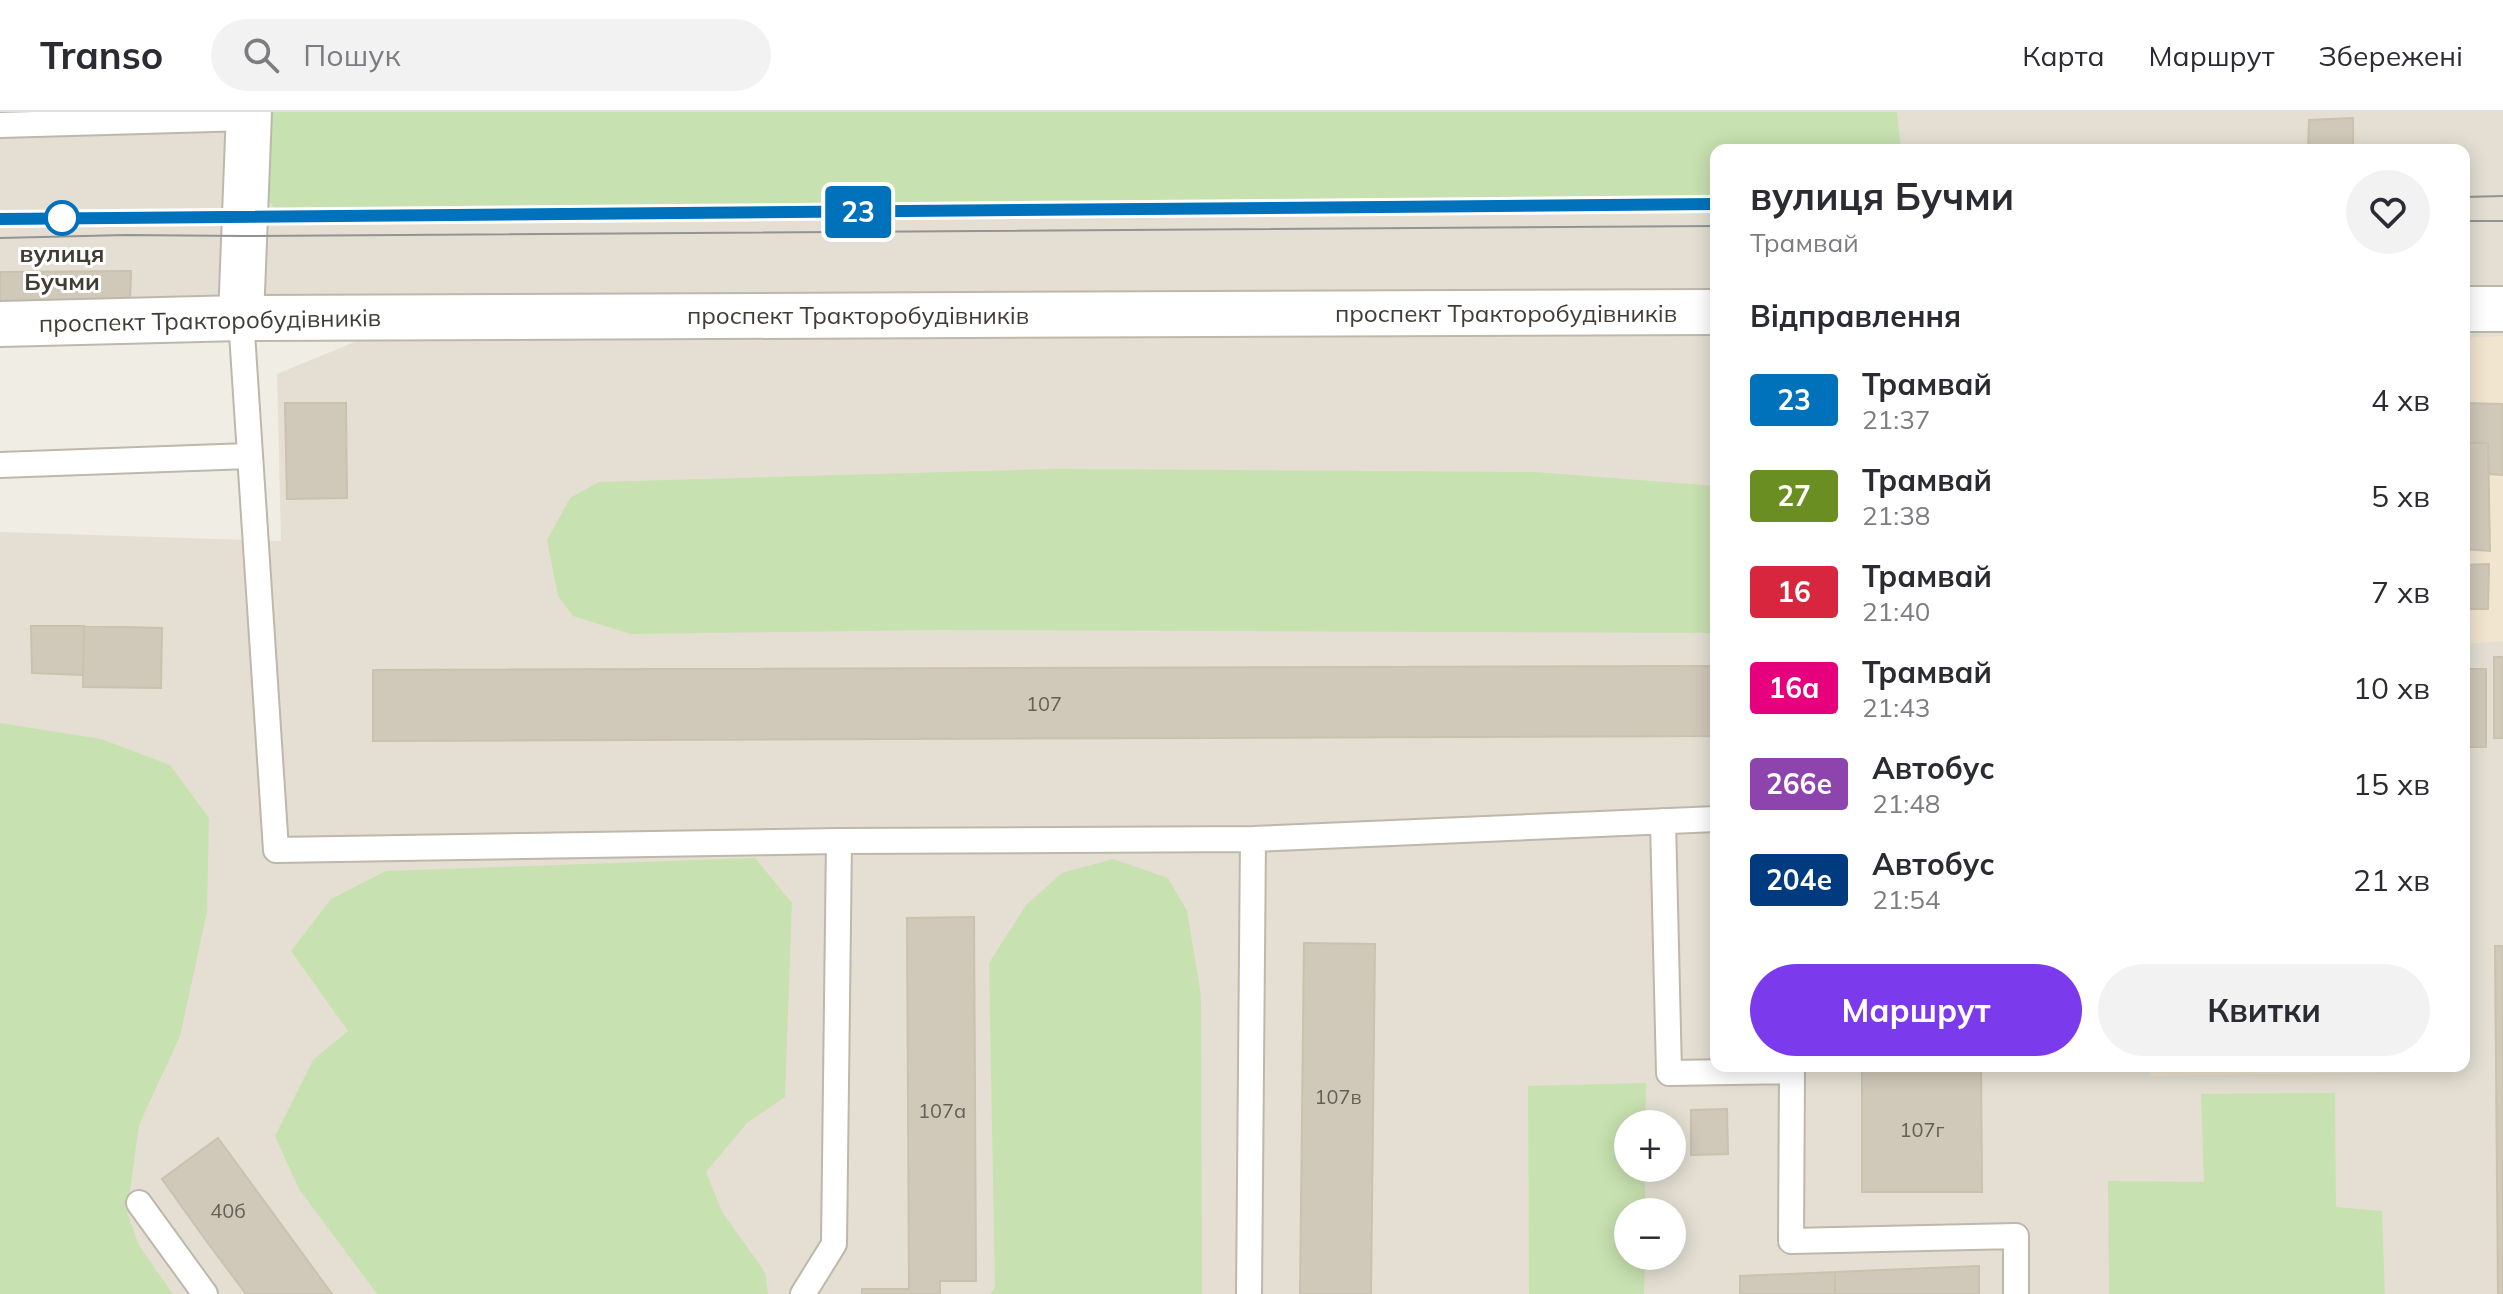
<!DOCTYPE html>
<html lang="uk">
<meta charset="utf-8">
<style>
:root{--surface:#fff;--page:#f2f2f3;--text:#2b2b33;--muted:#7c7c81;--line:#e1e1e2;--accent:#7c3aed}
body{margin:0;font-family:Mulish,sans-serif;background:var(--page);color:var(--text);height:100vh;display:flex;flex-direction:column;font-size:30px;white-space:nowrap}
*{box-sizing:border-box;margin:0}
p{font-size:26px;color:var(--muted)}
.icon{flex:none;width:44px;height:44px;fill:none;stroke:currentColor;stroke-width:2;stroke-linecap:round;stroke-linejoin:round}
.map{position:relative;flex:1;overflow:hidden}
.sheet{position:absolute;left:1710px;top:32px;width:760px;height:928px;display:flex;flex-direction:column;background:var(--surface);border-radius:16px;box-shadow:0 4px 20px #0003}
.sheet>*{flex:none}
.badge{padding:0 16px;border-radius:6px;font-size:28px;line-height:52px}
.controls{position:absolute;left:1614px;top:998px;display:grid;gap:16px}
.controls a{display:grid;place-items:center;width:72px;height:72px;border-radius:50%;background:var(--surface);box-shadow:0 4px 20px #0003;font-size:40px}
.map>.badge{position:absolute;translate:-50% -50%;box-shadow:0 0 0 4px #fff}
h2{padding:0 40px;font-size:30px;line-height:72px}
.round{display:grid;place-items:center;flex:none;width:84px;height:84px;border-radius:42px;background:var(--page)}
.head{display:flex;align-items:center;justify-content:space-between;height:136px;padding:0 40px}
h1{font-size:38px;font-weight:700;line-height:60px}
.button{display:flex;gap:16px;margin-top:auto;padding:16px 40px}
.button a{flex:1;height:92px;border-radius:48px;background:var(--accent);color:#fff;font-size:32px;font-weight:700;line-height:92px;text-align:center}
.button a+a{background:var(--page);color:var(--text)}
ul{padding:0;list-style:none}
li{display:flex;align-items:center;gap:24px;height:96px;padding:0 40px}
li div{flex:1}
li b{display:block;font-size:30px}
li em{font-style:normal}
li .badge{min-width:88px;font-weight:700;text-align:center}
header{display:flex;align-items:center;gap:48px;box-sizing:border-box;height:112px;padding:0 40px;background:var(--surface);border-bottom:2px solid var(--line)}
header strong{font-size:38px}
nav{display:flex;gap:44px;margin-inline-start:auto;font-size:28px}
.search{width:560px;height:72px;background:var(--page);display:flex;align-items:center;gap:20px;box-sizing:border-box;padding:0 28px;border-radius:44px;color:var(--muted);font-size:30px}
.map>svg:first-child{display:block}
.residential{fill:#e4dfd2;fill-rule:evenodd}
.commercial{fill:#f1e5d0}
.green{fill:#c8e1b0}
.building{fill:#d0c9ba;stroke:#cac1ae;stroke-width:2}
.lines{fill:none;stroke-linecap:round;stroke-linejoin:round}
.service-casing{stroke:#bdb8aa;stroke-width:28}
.minor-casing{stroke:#bdb8aa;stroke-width:48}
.tertiary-casing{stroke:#bdb8aa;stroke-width:48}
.service{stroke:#fff;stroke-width:24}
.minor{stroke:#fff;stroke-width:44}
.tertiary{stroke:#fff;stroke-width:44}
.tram{stroke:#939393;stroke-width:2}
.line-casing{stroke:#fff;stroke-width:18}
.line{stroke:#0072bc;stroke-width:12}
.stop-dot{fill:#fff;stroke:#0072bc;stroke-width:4}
.labels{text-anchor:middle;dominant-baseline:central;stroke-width:6;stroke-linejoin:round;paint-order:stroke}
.number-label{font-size:20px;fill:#656056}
.stop-label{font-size:24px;font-weight:bold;fill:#413d34;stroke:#fff}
.street-label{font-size:24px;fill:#413d34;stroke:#fff}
</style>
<header>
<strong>Transo</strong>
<div class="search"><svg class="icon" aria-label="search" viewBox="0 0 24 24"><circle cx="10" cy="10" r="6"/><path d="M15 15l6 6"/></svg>Пошук</div>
<nav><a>Карта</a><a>Маршрут</a><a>Збережені</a></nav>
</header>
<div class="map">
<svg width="2503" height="1182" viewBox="0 0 2503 1182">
<rect width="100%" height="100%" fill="#f0ede4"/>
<path class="residential" d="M 0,0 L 2503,0 L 2503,191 L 2464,191 L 2464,38 L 1716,38 L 1716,192 L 0,194 Z
M 2503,218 L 2503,1182 L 0,1182 L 0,420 L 281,429 L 277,262 L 357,229 L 1716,222 L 1716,954 L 2464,954 L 2464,219 ZM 1628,1012 L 1672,1012 L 1672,1056 L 1628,1056 ZM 1628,1100 L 1672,1100 L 1672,1144 L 1628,1144 Z"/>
<path class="commercial" d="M 2503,224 L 2503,529 L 2464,532 L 2464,226 Z
M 2150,954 L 2408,954 L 2408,960 L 2150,964 Z"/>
<path class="green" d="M 254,0 L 1897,0 L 1901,38 L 1716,38 L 1716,83 L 276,99 L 260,75 Z
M 1055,357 L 1535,360 L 1716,374 L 1716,521 L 942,518 L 631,522 L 573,504 L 558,484 L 547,428 L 570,386 L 599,370 Z
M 0,611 L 101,627 L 170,653 L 209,706 L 207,800 L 180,924 L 139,1013 L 127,1100 L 138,1132 L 173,1182 L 0,1182 Z
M 755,746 L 792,791 L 785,985 L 747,1011 L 706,1060 L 722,1100 L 765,1160 L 768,1182 L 377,1182 L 299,1077 L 275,1024 L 313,948 L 348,919 L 291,839 L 331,787 L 386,759 Z
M 1113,747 L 1168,766 L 1187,799 L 1201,883 L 1202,1182 L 990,1182 L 995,1175 L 989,851 L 1026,793 L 1062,761 Z
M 1646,971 L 1645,1012 L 1628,1012 L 1628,1056 L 1645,1056 L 1645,1100 L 1628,1100 L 1628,1144 L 1645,1144 L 1644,1182 L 1529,1182 L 1528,974 Z
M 2335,981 L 2336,1095 L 2382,1099 L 2385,1182 L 2109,1182 L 2108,1069 L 2204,1070 L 2201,982 Z"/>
<path class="building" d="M 2353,6 L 2353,38 L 2308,38 L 2309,8 Z
M 131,159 L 130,189 L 0,190 L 0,160 Z
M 285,291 L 346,291 L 347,386 L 287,387 Z
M 2464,291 L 2503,292 L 2503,363 L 2489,362 L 2488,331 L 2464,331 Z
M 2464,331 L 2488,331 L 2490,439 L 2464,437 Z
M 2489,452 L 2488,497 L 2464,497 L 2464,453 Z
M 31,514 L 84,514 L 83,563 L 32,561 Z
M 84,514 L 162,516 L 161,576 L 83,575 Z
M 2494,545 L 2503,545 L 2503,626 L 2494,626 Z
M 1716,554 L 1716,624 L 373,629 L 373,558 Z
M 2464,557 L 2486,557 L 2486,635 L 2464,635 Z
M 974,805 L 976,1169 L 940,1169 L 940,1182 L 862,1182 L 862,1177 L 909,1177 L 907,806 Z
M 1304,831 L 1375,832 L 1371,1182 L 1300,1182 Z
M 2495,834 L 2503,834 L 2503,1182 L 2498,1182 Z
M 1862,954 L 1981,954 L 1982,1080 L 1862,1080 Z
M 1727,997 L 1728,1042 L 1691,1043 L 1691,998 Z
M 218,1026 L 332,1182 L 246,1182 L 207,1130 L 162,1067 Z
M 1979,1154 L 1979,1182 L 1835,1182 L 1835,1160 Z
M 1835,1160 L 1835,1182 L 1740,1182 L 1740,1164 Z"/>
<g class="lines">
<g class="service-casing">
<path id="service" d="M 0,13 L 249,6
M 241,206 L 276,738 L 839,729 L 1253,727 L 1716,707
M 0,353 L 249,344
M 1663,709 L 1669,961 L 1792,959 L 1791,1129 L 2016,1124 L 2016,1182
M 139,1091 L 205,1182
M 803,1182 L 834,1132 L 839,729
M 1249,1182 L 1253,727"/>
</g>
<g class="minor-casing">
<path id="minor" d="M 241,206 L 249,0"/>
</g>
<g class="tertiary-casing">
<path id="tertiary" d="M 2464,197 L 2503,197
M 0,212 L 241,206 L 1716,200"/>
</g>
<use href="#service" class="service"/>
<use href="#minor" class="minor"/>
<use href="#tertiary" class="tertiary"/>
<path class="tram" d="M 2464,85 L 2503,84
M 0,107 L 1716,92
M 2464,109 L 2503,109
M 0,126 L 126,123 L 243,124 L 1716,114"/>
</g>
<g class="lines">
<g class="line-casing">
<path id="line" d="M 0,107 L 1716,92"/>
</g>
<use href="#line" class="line"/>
</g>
<circle class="stop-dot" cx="62" cy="106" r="16"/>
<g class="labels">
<g class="number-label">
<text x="1044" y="591">107</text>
<text x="1338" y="984">107в</text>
<text x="942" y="998">107а</text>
<text x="1922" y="1017">107г</text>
<text x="228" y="1098">40б</text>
</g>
<g class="stop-label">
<text x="62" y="141">вулиця<tspan x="62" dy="28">Бучми</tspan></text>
</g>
<g class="street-label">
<text x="1506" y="201">проспект Тракторобудівників</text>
<text x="858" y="203">проспект Тракторобудівників</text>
<text transform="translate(210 208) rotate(-1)">проспект Тракторобудівників</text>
</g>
</g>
</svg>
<div class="controls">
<a>+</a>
<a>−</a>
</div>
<b class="badge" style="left:858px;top:100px;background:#0072bc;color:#fff">23</b>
<section class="sheet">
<div class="head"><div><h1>вулиця Бучми</h1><p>Трамвай</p></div><a class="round"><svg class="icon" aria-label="heart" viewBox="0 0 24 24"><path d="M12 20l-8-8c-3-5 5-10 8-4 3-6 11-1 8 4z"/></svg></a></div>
<h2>Відправлення</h2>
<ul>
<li><span class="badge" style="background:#0072bc;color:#fff">23</span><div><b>Трамвай</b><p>21:37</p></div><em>4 хв</em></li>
<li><span class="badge" style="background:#6b8e23;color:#fff">27</span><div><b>Трамвай</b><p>21:38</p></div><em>5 хв</em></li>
<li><span class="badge" style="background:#d7263d;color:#fff">16</span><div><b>Трамвай</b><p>21:40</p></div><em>7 хв</em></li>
<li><span class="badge" style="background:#e6007e;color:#fff">16a</span><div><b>Трамвай</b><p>21:43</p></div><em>10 хв</em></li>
<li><span class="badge" style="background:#8e44ad;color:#fff">266е</span><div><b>Автобус</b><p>21:48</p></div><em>15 хв</em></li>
<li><span class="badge" style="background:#003b80;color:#fff">204е</span><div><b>Автобус</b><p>21:54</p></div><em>21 хв</em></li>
</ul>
<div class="button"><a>Маршрут</a><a>Квитки</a></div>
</section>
</div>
